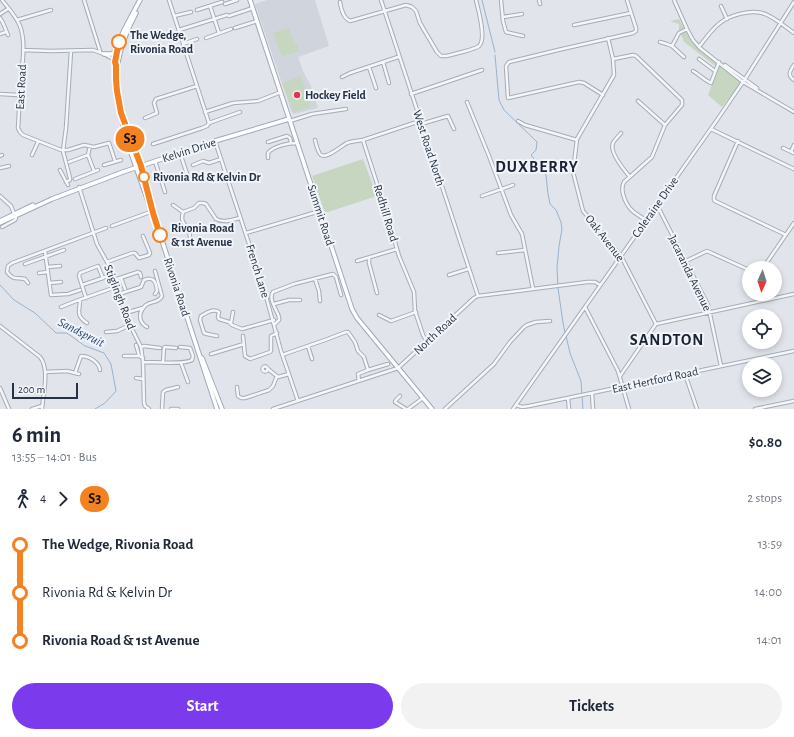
<!DOCTYPE html>
<meta charset="utf-8">
<style>
:root{--surface:#fff;--page:#f2f2f3;--text:#1f2937;--muted:#747a83;--accent:#7c3aed}
body{margin:0;font-family:"Alegreya Sans",sans-serif;background:var(--page);color:var(--text);height:100vh;display:flex;flex-direction:column;font-size:15px;white-space:nowrap}
*{box-sizing:border-box;margin:0}
p{font-size:13px;color:var(--muted)}
.icon{flex:none;width:22px;height:22px;fill:none;stroke:currentColor;stroke-width:2;stroke-linecap:round;stroke-linejoin:round}
.map{position:relative;height:409px;overflow:hidden}
.drawer{display:flex;flex-direction:column;background:var(--surface);flex:1}
.drawer>*{flex:none}
.badge{padding:0 8px;border-radius:13px;font-size:14px;line-height:26px}
.needle{width:26px;rotate:183deg}
.tools{position:absolute;left:742px;top:261px;display:grid;gap:8px}
.tools a{display:grid;place-items:center;width:40px;height:40px;border-radius:50%;background:var(--surface);box-shadow:0 2px 6px #0003;font-size:20px}
.scale{position:absolute;left:12px;bottom:10px;width:66px;box-sizing:border-box;padding-left:4px;border:2px solid #273245;border-top:0;font-size:11px;line-height:14px;white-space:nowrap;color:#273245;-webkit-text-stroke:3px #f1f4f8;paint-order:stroke}
.map>.badge{position:absolute;translate:-50% -50%;box-shadow:0 0 0 2px #fff}
.legs{display:flex;align-items:center;gap:6px;height:44px;padding:0 12px;font-size:13px}
.legs p{margin-inline-start:auto}
.overview{display:flex;align-items:center;justify-content:space-between;height:68px;padding:0 12px}
h1{font-size:22px;font-weight:700;line-height:30px}
.primary-button{display:flex;gap:8px;margin-top:auto;padding:8px 12px}
.primary-button a{flex:1;height:46px;border-radius:24px;background:var(--accent);color:#fff;font-size:16px;font-weight:700;line-height:46px;text-align:center}
.primary-button a+a{background:var(--page);color:var(--text)}
ul{padding:0 12px;list-style:none}
li{display:flex;align-items:center;gap:14px;height:48px;font-size:15px}
li i{display:grid;place-items:center;width:6px;height:100%;margin:0 5px;background:currentColor}
li i::after{content:'';width:10px;height:10px;margin:-5px;border:3px solid;border-radius:50%;background:var(--surface)}
li p{margin-inline-start:auto}
li:first-child i{background:linear-gradient(#0000 50%,currentColor 0)}
li:last-child i{background:linear-gradient(currentColor 50%,#0000 0)}
.map>svg:first-child{display:block}
.built{fill:#cfd4dd}
.green{fill:#c6d6c1}
.lines{fill:none;stroke-linecap:round;stroke-linejoin:round}
.stream{stroke:#98b2cf;stroke-width:1}
.minor-casing{stroke:#a5acb6;stroke-width:4.5}
.major-casing{stroke:#9fa9b8;stroke-width:5.5}
.minor{stroke:#f4f6f9;stroke-width:2.5}
.major{stroke:#fff;stroke-width:3.5}
.line-1-casing{stroke:#fff;stroke-width:9}
.line-1{stroke:#f58220;stroke-width:6}
.stop-1-dot{fill:#fff;stroke:#f58220;stroke-width:2}
.poi-dot{fill:#dd3a4f;stroke:#f1f4f8;stroke-width:1.5}
.labels{text-anchor:middle;dominant-baseline:central;stroke-width:4;stroke-linejoin:round;paint-order:stroke}
.stop-label{font-size:12px;font-weight:bold;fill:#273245;stroke:#f1f4f8;text-anchor:start}
.street-label{font-size:12px;fill:#273245;stroke:#f1f4f8}
.poi-label{font-size:12px;font-weight:bold;fill:#273245;stroke:#f1f4f8;text-anchor:start}
.water-label{font-size:13px;font-style:italic;fill:#2d4f7e;stroke:#f1f4f8}
.district-label{font-size:16px;font-weight:bold;letter-spacing:1px;fill:#1a2336;stroke:#f1f4f8}
</style>
<div class="map">
<svg width="794" height="409" viewBox="0 0 794 409">
<rect width="100%" height="100%" fill="#e1e5eb"/>
<path class="built" d="M 267,0 L 315,0 L 329,46 L 298,57 L 303,71 L 311,86 L 318,108 L 294,114 L 292,113 L 255,4 Z"/>
<path class="green" d="M 679,19 L 692,43 L 742,82 L 722,107 L 708,95 L 718,68 L 684,42 L 679,30 L 679,24 L 670,21 Z
M 289,28 L 294,43 L 297,43 L 299,51 L 284,56 L 281,54 L 273,33 Z
M 301,76 L 311,107 L 293,112 L 282,83 Z
M 363,159 L 377,196 L 325,213 L 312,176 Z"/>
<g class="lines">
<path class="stream" d="M 482,0 L 495,52
M 495,55 L 499,100 L 504,110 L 537,142 L 536,150 L 531,155 L 546,175 L 548,194 L 550,204 L 556,210 L 561,222 L 562,229 L 559,246 L 557,268 L 558,288 L 563,323 L 565,333
M 0,285 L 14,300 L 35,313 L 56,333 L 67,333 L 85,346 L 104,353 L 111,364 L 116,391 L 105,403 L 95,409
M 566,336 L 570,353 L 581,381 L 583,409"/>
<g class="minor-casing">
<path id="minor" d="M 2,0 C 8,8 16,16 20,26 C 27,44 21,71 20,91 C 19,103 19,115 18,128 L 20,132 L 23,135 L 61,150 L 68,150 L 84,145 L 94,147 L 109,143 L 115,161
M 84,0 L 100,51
M 169,0 L 209,123
M 381,0 L 478,296
M 501,0 L 503,21 L 506,32 L 523,36
M 539,0 L 540,4
M 674,0 L 687,29 L 693,40 L 700,48 L 743,82 L 794,112
M 340,2 C 341,9 343,18 350,21 L 406,5 L 412,7 L 416,11 L 420,23 L 437,52 L 441,56 L 446,56 C 451,55 476,49 479,46 C 487,39 478,9 476,0
M 225,4 L 237,0
M 210,6 L 219,33
M 721,6 L 727,19
M 197,10 L 222,2
M 0,14 L 8,9
M 174,16 L 191,12
M 229,16 L 253,8
M 503,17 L 522,14
M 0,18 L 3,23 L 8,35
M 17,20 L 51,10
M 574,25 L 631,13
M 235,28 L 257,21
M 179,30 L 227,15
M 0,34 L 6,32
M 206,38 L 231,29
M 608,38 L 613,59 L 614,75 L 577,139 L 573,172 L 583,211 L 621,256 L 656,324
M 660,42 L 667,44 L 672,46
M 183,44 L 197,39
M 699,47 C 705,39 712,29 720,23 C 730,15 749,10 762,13 C 773,16 784,26 794,33
M 23,50 L 51,51 L 93,50 L 104,54 L 113,59 L 115,61
M 684,57 L 672,46 L 679,33 L 687,29
M 613,59 L 633,55 L 636,56 L 682,100 L 682,105 L 665,125 L 652,157 L 624,182 C 622,186 622,190 623,194 C 627,209 634,213 646,220
M 699,59 L 715,71
M 383,62 L 389,83
M 725,65 L 757,88
M 794,65 C 790,71 787,75 794,80
M 369,67 L 376,88
M 693,71 C 700,75 704,80 711,83 L 719,62
M 342,77 L 350,73 L 398,57
M 0,94 L 19,95
M 411,94 L 482,70
M 603,95 L 584,83 L 579,82 L 508,98 L 506,66 L 509,62 L 558,50 L 633,33 L 636,31 L 636,28 L 627,0
M 638,101 L 665,125
M 467,102 L 489,156 L 511,215 L 522,234 L 533,289
M 205,112 L 233,103 L 258,101 L 281,92
M 145,118 L 157,113 L 154,103 L 156,99 L 197,86
M 290,121 L 312,114 L 346,109
M 518,121 L 525,125 L 577,140
M 421,124 L 448,116 L 454,129
M 711,129 L 794,169
M 621,133 C 619,136 615,139 613,143 C 609,152 624,170 630,177
M 315,140 C 316,144 318,153 321,155 C 327,159 341,146 347,143 C 352,141 357,141 363,140 L 420,121
M 363,140 L 388,218 L 399,256 L 414,292 L 415,311 L 423,335 L 427,342
M 215,141 L 264,289 L 281,351 L 298,401
M 738,141 L 714,196 L 714,200 L 715,201 L 786,235
M 268,142 L 287,136 L 290,138 L 291,143
M 153,144 L 202,128 L 207,126 L 209,123 L 240,112
M 90,146 L 88,155 L 94,171
M 783,148 L 794,153
M 791,152 L 794,145
M 180,153 L 189,180
M 32,155 L 38,142
M 0,156 L 2,155
M 268,158 L 268,153 C 273,146 289,143 297,143
M 155,161 L 165,192
M 69,162 L 88,155
M 104,165 L 121,160
M 193,165 L 203,161 L 209,163 L 221,159
M 0,168 L 9,166
M 60,170 L 68,185
M 75,179 L 98,170
M 161,180 C 166,178 171,176 175,180 L 178,179
M 66,182 L 70,180 L 70,178 L 63,151 L 66,128 L 71,51
M 79,187 L 97,244 L 107,262 L 130,325 L 141,347 L 143,362 L 144,403 L 145,406 L 149,409
M 0,196 L 11,206 L 16,218 L 15,220 L 2,227
M 482,196 L 513,185
M 173,205 L 183,212
M 657,205 L 708,305 L 721,366
M 112,226 L 153,211
M 246,233 L 320,211
M 190,239 C 190,237 190,233 189,231 C 185,223 180,223 183,212 L 194,208 L 199,203 L 203,203 L 206,204 L 216,219 C 224,223 232,220 240,218
M 45,251 L 51,295 L 68,294 L 80,290
M 498,253 L 525,250
M 369,258 L 369,263 L 377,293
M 357,261 L 397,249
M 686,261 L 707,251 L 749,270
M 107,262 L 132,253 L 135,253 L 139,258 L 149,255 L 150,253 L 143,236
M 25,264 L 64,250
M 47,267 L 60,266
M 763,268 L 794,223
M 39,273 L 48,272
M 449,275 L 468,269
M 121,278 L 125,289
M 315,279 L 319,291 L 320,301
M 114,280 L 138,272 L 140,273 L 141,277
M 28,283 L 25,279 C 16,277 14,281 7,272 L 8,266 L 12,263 L 106,228
M 49,283 L 61,282
M 82,285 L 103,278 L 111,274
M 119,294 L 141,287 L 144,280 C 154,276 156,282 157,291 L 155,294
M 765,294 L 766,300
M 86,298 L 79,276 L 80,273 L 98,266 L 103,278
M 80,300 C 80,311 75,315 87,323
M 274,304 L 289,300 L 300,300
M 61,307 L 76,301 L 116,287
M 585,307 L 618,371 L 629,409
M 125,313 L 143,308
M 379,315 L 391,321 L 416,312
M 231,323 L 233,312
M 275,324 L 279,320 L 279,317 C 277,310 268,299 273,292 L 294,284 L 333,274 L 336,277 L 341,295
M 0,326 L 40,357 C 50,369 43,394 42,409
M 147,327 C 138,322 138,312 146,305 C 151,301 159,303 162,296 L 155,271
M 106,332 L 117,331 L 130,325
M 217,336 L 207,334 L 204,333 L 200,320 L 201,316 C 206,313 213,308 219,312 L 218,317 L 219,319 L 229,322 L 232,325 L 242,329 L 274,320
M 243,336 L 245,356 L 250,359 L 270,352 L 271,351 L 271,336 L 277,333
M 136,345 L 137,348 L 139,356
M 308,346 L 312,359
M 141,347 L 144,346 L 160,348
M 211,354 L 244,344
M 282,355 L 325,340 L 346,332 L 348,332 L 355,342 L 358,351 L 364,357 L 368,370 L 358,374 L 359,381
M 124,356 L 139,356 L 143,358
M 143,362 C 154,362 184,365 192,360 L 193,356 L 190,348 L 180,347
M 163,362 L 164,348 L 165,347 L 176,348
M 181,363 L 188,382
M262.5 369a2.5 2.5 0 1 1 5 0a2.5 2.5 0 1 1-5 0Z
M 268,369 L 278,377 L 289,374
M 368,370 L 388,364
M 45,372 L 67,371 L 79,374
M 75,373 L 81,356 C 89,356 99,362 100,370
M 685,374 L 697,409
M 620,376 L 656,324 L 794,294
M 136,378 L 143,379
M 237,387 L 238,396 L 241,398 L 245,398 L 269,390 L 273,386 L 277,376
M 0,388 L 9,409
M 592,393 L 593,409
M 400,396 L 396,400 L 395,402 L 406,409
M 568,398 L 569,409
M 516,405 L 522,407 L 529,406 L 794,351
M 32,409 L 42,406
M 162,409 L 163,392 L 166,390 L 178,387
M 171,409 L 178,409
M 273,409 L 398,368 L 474,298 L 478,296 L 587,282 L 595,282 L 600,285
M 408,409 L 423,398
M 445,409 L 494,364 L 510,342 L 524,327 L 527,325 L 536,322 L 550,321
M 513,409 L 717,120 L 745,79 L 794,2
M 755,409 L 794,401"/>
</g>
<g class="major-casing">
<path id="major" d="M 250,0 L 352,309 L 357,318 L 432,409
M 104,54 L 112,54 L 116,51
M 116,64 L 118,62 C 121,44 127,30 136,13
M 121,113 L 141,166 L 153,213 L 217,409
M 122,115 L 117,91 L 116,80 L 116,65 L 115,62 L 115,58 L 119,42 L 124,30 L 140,0
M 123,125 L 130,150 L 148,201
M 0,221 L 33,205
M 0,223 L 52,199 L 123,172 L 215,141 L 289,119
M 202,358 L 222,409"/>
</g>
<use href="#minor" class="minor"/>
<use href="#major" class="major"/>
</g>
<g class="lines">
<g class="line-1-casing">
<path id="line-1" d="M 119,42 L 115,62 L 116,65 L 116,80 L 117,91 L 121,113 L 141,166 L 153,213 L 160,235"/>
</g>
<use href="#line-1" class="line-1"/>
</g>
<g class="stop-1-dot">
<circle cx="119" cy="42" r="7"/>
<circle cx="144" cy="177" r="5"/>
<circle cx="160" cy="235" r="7"/>
</g>
<circle class="poi-dot" cx="297" cy="95" r="4"/>
<g class="labels">
<g class="stop-label">
<text x="130" y="35">The Wedge,<tspan x="130" dy="14">Rivonia Road</tspan></text>
<text x="153" y="177">Rivonia Rd &amp; Kelvin Dr</text>
<text x="171" y="228">Rivonia Road<tspan x="171" dy="14">&amp; 1st Avenue</tspan></text>
</g>
<g class="street-label">
<text transform="translate(21 87) rotate(-87)">East Road</text>
<text transform="translate(429 148) rotate(72)">West Road North</text>
<text transform="translate(189 150) rotate(-18)">Kelvin Drive</text>
<text transform="translate(655 207) rotate(-55)">Coleraine Drive</text>
<text transform="translate(386 213) rotate(73)">Redhill Road</text>
<text transform="translate(321 215) rotate(72)">Summit Road</text>
<text transform="translate(605 238) rotate(52)">Oak Avenue</text>
<text transform="translate(258 271) rotate(73)">French Lane</text>
<text transform="translate(690 273) rotate(64)">Jacaranda Avenue</text>
<text transform="translate(177 287) rotate(72)">Rivonia Road</text>
<text transform="translate(120 297) rotate(69)">Stiglingh Road</text>
<text transform="translate(435 334) rotate(-43)">North Road</text>
<text transform="translate(655 380) rotate(-12)">East Hertford Road</text>
</g>
<g class="poi-label">
<text x="305" y="95">Hockey Field</text>
</g>
<g class="water-label">
<text transform="translate(81 333) rotate(27)">Sandspruit</text>
</g>
<g class="district-label">
<text x="537" y="167">DUXBERRY</text>
<text x="667" y="340">SANDTON</text>
</g>
</g>
</svg>
<div class="tools">
<a><svg class="needle" viewBox="-14 -14 28 28"><path d="M0-13l5 13h-10z" fill="#e53935"/><path d="M0 13l5-13h-10z" fill="#747a83"/></svg></a>
<a><svg class="icon" aria-label="locate" viewBox="0 0 24 24"><circle cx="12" cy="12" r="6"/><path d="M12 2v4M12 18v4M2 12h4M18 12h4"/></svg></a>
<a><svg class="icon" aria-label="layers" viewBox="0 0 24 24"><path d="M12 4l9 5-9 5-9-5zM3 14l9 5 9-5"/></svg></a>
</div>
<div class="scale">200 m</div>
<b class="badge" style="left:130px;top:139px;background:#f58220;color:#111">S3</b>
</div>
<section class="drawer">
<div class="overview"><div><h1>6 min</h1><p>13:55 – 14:01 · Bus</p></div><b>$0.80</b></div>
<div class="legs"><svg class="icon" aria-label="walk" viewBox="0 0 24 24"><circle cx="13" cy="4" r="2"/><path d="M13 8l-2 6 4 7M11 14l-3 7M7 12l3-4h3l4 4"/></svg>4<svg class="icon" aria-label="forward" viewBox="0 0 24 24"><path d="M9 5l7 7-7 7"/></svg><b class="badge" style="background:#f58220;color:#111">S3</b><p>2 stops</p></div>
<ul>
<li><i style="color:#f58220"></i><b>The Wedge, Rivonia Road</b><p>13:59</p></li>
<li><i style="color:#f58220"></i><span>Rivonia Rd &amp; Kelvin Dr</span><p>14:00</p></li>
<li><i style="color:#f58220"></i><b>Rivonia Road &amp; 1st Avenue</b><p>14:01</p></li>
</ul>
<div class="primary-button"><a>Start</a><a>Tickets</a></div>
</section>
